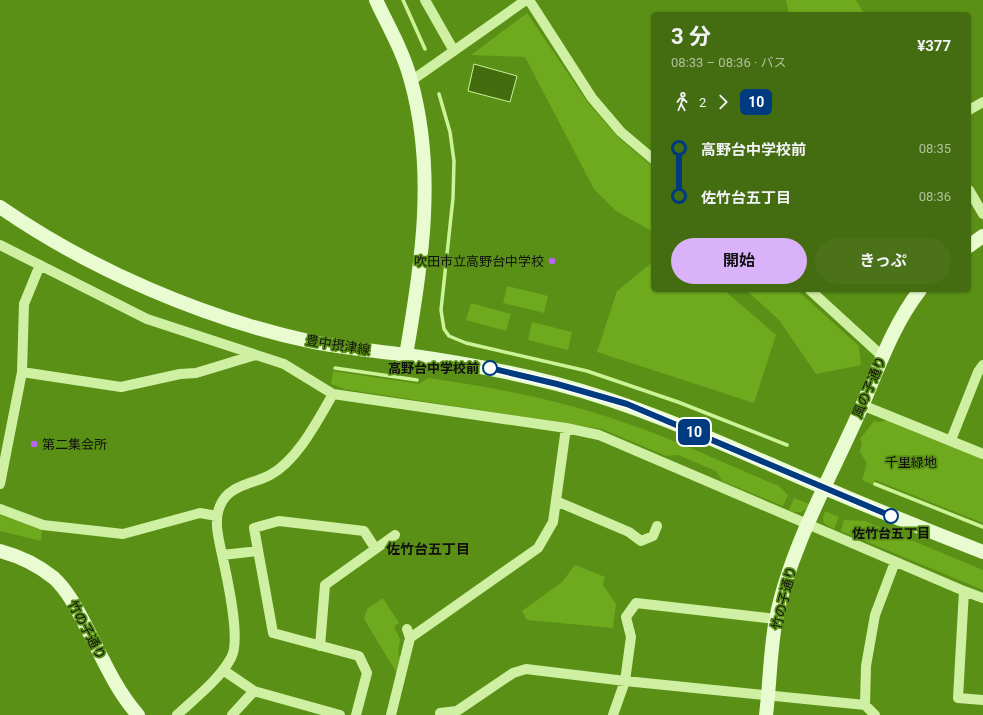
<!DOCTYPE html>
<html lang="ja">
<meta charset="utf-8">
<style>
:root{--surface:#446c10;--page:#4b7119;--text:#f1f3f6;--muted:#afc09f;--accent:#dab2fa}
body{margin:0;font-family:Roboto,"Noto Sans JP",sans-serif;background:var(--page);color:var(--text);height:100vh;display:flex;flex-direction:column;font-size:15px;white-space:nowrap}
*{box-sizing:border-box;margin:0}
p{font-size:13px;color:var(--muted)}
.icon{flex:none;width:22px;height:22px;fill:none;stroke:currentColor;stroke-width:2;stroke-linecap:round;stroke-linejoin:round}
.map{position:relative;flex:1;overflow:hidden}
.sheet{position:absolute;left:651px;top:12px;width:320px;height:280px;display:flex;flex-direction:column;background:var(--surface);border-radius:6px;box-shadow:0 1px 3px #0004}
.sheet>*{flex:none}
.badge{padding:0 8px;border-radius:6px;font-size:14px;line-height:26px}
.map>.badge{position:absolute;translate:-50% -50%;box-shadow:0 0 0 2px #fff}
.legs{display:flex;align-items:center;gap:6px;height:44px;padding:0 20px;font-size:13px}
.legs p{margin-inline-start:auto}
.headline{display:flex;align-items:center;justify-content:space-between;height:68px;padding:0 20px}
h1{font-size:22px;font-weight:700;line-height:30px}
.action{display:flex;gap:8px;margin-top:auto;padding:8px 20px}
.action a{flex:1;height:46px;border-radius:24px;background:var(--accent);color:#111;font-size:16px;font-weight:700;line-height:46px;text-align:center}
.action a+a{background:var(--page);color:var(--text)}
ul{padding:0 20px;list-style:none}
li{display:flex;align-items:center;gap:14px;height:48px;font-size:15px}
li i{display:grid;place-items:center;width:6px;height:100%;margin:0 5px;background:currentColor}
li i::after{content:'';width:10px;height:10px;margin:-5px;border:3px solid;border-radius:50%;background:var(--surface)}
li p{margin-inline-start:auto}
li:first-child i{background:linear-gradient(#0000 50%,currentColor 0)}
li:last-child i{background:linear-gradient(currentColor 50%,#0000 0)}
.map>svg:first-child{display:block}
.green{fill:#6ea91e}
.water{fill:#426c0e;stroke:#ccf395}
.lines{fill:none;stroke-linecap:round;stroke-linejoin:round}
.stream{stroke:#ccf395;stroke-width:3.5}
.street{stroke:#cff0a3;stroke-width:10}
.secondary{stroke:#e8fbd1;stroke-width:14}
.line-1-casing{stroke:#fff;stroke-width:9}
.line-1{stroke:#003b80;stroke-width:6}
.poi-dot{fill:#be62ff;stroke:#5a9016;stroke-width:1.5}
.stop-1-dot{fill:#fff;stroke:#003b80;stroke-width:2}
.labels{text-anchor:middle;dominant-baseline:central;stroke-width:3.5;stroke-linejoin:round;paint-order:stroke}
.poi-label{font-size:13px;fill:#111;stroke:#5a9016;text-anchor:end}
.street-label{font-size:13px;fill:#111;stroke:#5a9016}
.stop-label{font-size:13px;font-weight:bold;fill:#111;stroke:#5a9016;text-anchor:end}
.park-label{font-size:13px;fill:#111;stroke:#5a9016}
.neighbourhood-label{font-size:14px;font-weight:bold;fill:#111;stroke:#5a9016}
</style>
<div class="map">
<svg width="983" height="715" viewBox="0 0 983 715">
<rect width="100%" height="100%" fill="#5a9016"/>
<path class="green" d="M 786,0 L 856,0 L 864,14 L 789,14 Z
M 527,13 L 588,103 L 618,137 L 653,167 L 653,232 L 616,211 L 594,189 L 525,57 L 471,55 Z
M 650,264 L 653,265 L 653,290 L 724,290 L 776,335 L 754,403 L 597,352 L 617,291 Z
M 507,286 L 548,296 L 544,313 L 503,303 Z
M 746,290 L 797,290 L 859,346 L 861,365 L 816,374 L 779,320 Z
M 471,303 L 511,314 L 506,331 L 466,320 Z
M 532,322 L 572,332 L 568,350 L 528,340 Z
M 333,371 L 419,384 L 428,378 C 494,387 560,400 623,422 C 676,440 728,465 779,486 L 788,495 L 783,506 L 722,481 L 716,471 L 678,455 L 666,456 L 602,429 L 344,389 L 331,384 Z
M 887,420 L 983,457 L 983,523 L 875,480 L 873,485 L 862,480 L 867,463 L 860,452 L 862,444 L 860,439 L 874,421 L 881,422 Z
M 794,498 L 809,504 C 805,513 798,514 789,510 Z
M 825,511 L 839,517 L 834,529 L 824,523 L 823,517 Z
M 0,515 L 42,530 L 41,541 L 0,531 Z
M 844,520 L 865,521 L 983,570 L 983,590 L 841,531 Z
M 575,565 L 605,577 L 603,585 L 616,604 L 613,628 L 527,620 L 522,611 L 562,582 Z
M 383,598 L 399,623 L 394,627 L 400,639 L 398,655 L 402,657 L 398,675 L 364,619 L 367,609 Z"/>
<path class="water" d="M 474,64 L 517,76 L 510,102 L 468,91 Z"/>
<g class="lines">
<path class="stream" d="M 403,0 L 425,49
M 439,94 L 450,132 L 454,161 L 453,198 L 441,310 L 444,329 L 449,336 L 466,343 L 587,371 L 678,402 L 787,445
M 335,368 L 417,380
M 875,484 L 983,527"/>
<path class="street" d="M 425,0 L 454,51
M 529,0 L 592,98 L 621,132 L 653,159
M 411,81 L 526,0
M 969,110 L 983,102
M 969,190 L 983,214
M 0,245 L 147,319 L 284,364 L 333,394 L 566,428 L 599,435 L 964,591
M 810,290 L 882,356
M 22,372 L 121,387 L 180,374 L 196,373 L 255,355
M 862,405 L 983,454
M 951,440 L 978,372 L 983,365
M 0,484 L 22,372 L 24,304 L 40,265
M 556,501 L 629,532 L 641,541 L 653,536 L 657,526
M 0,509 L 43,525 L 123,534 L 200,513 L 217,516
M 222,555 L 258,551
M 983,598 L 964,591 L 958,698 L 983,700
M 407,629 L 410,638
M 320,646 L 325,585 L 395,535
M 223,670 L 254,691 L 340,715
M 865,705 L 866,666 L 875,615 L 895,562
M 440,713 L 457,711 L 513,673 L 526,669 L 625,681 L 865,705 L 875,715
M 177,715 C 195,698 219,680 231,658 C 242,640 226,573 221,550 C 218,536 214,520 220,506 C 228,485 253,484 270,475 C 297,461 318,420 333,394
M 232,715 L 254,691
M 356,715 L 367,673 L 359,656 L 273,633 L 254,528 L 279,521 L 364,531 L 375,548
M 391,715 L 410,638 L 538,548 L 553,522 L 566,428
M 613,715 L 625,681 L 631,637 L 626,617 L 636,603 L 776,619"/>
<path class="secondary" d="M 376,0 C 388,26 404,53 411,81 C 436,171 422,264 406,355
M 0,207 C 91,270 205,319 313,342 C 344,348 375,351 407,355 C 457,362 507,371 557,384 C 657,410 750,457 846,497 C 891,516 937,534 983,552
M 969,246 L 983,236
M 0,551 C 19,556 38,565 54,578 C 70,593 80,615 90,634 C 104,662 117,691 138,715
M 766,715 C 770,683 770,650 776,619 C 790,547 833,473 862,406 C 879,366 893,325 920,290"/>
</g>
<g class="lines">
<g class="line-1-casing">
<path id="line-1" d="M 490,368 L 557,384 L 627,404 L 891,516"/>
</g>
<use href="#line-1" class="line-1"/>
</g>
<g class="poi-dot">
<circle cx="552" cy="261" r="4"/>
<circle cx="34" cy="444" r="4"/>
</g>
<g class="stop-1-dot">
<circle cx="490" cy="368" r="7"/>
<circle cx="891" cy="516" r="7"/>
</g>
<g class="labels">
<g class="poi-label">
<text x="544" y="261">吹田市立高野台中学校</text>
<text x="42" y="444" text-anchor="start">第二集会所</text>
</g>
<g class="street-label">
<text transform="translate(338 345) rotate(9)">豊中摂津線</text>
<text transform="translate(869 387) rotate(-67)">風の子通り</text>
<text transform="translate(784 598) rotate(-76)">竹の子通り</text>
<text transform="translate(87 630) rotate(62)">竹の子通り</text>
</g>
<g class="stop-label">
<text x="479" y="368">高野台中学校前</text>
<text x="891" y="533" text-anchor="middle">佐竹台五丁目</text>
</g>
<g class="park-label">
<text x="911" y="462">千里緑地</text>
</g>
<g class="neighbourhood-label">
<text x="428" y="549">佐竹台五丁目</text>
</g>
</g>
</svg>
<b class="badge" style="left:694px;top:432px;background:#003b80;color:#fff">10</b>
<section class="sheet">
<div class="headline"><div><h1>3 分</h1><p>08:33 – 08:36 · バス</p></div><b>¥377</b></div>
<div class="legs"><svg class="icon" aria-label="walk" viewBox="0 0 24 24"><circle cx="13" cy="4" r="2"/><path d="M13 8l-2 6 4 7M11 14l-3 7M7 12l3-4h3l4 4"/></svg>2<svg class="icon" aria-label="forward" viewBox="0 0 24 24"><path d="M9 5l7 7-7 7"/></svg><b class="badge" style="background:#003b80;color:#fff">10</b></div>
<ul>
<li><i style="color:#003b80"></i><b>高野台中学校前</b><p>08:35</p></li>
<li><i style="color:#003b80"></i><b>佐竹台五丁目</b><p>08:36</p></li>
</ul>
<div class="action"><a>開始</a><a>きっぷ</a></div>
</section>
</div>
